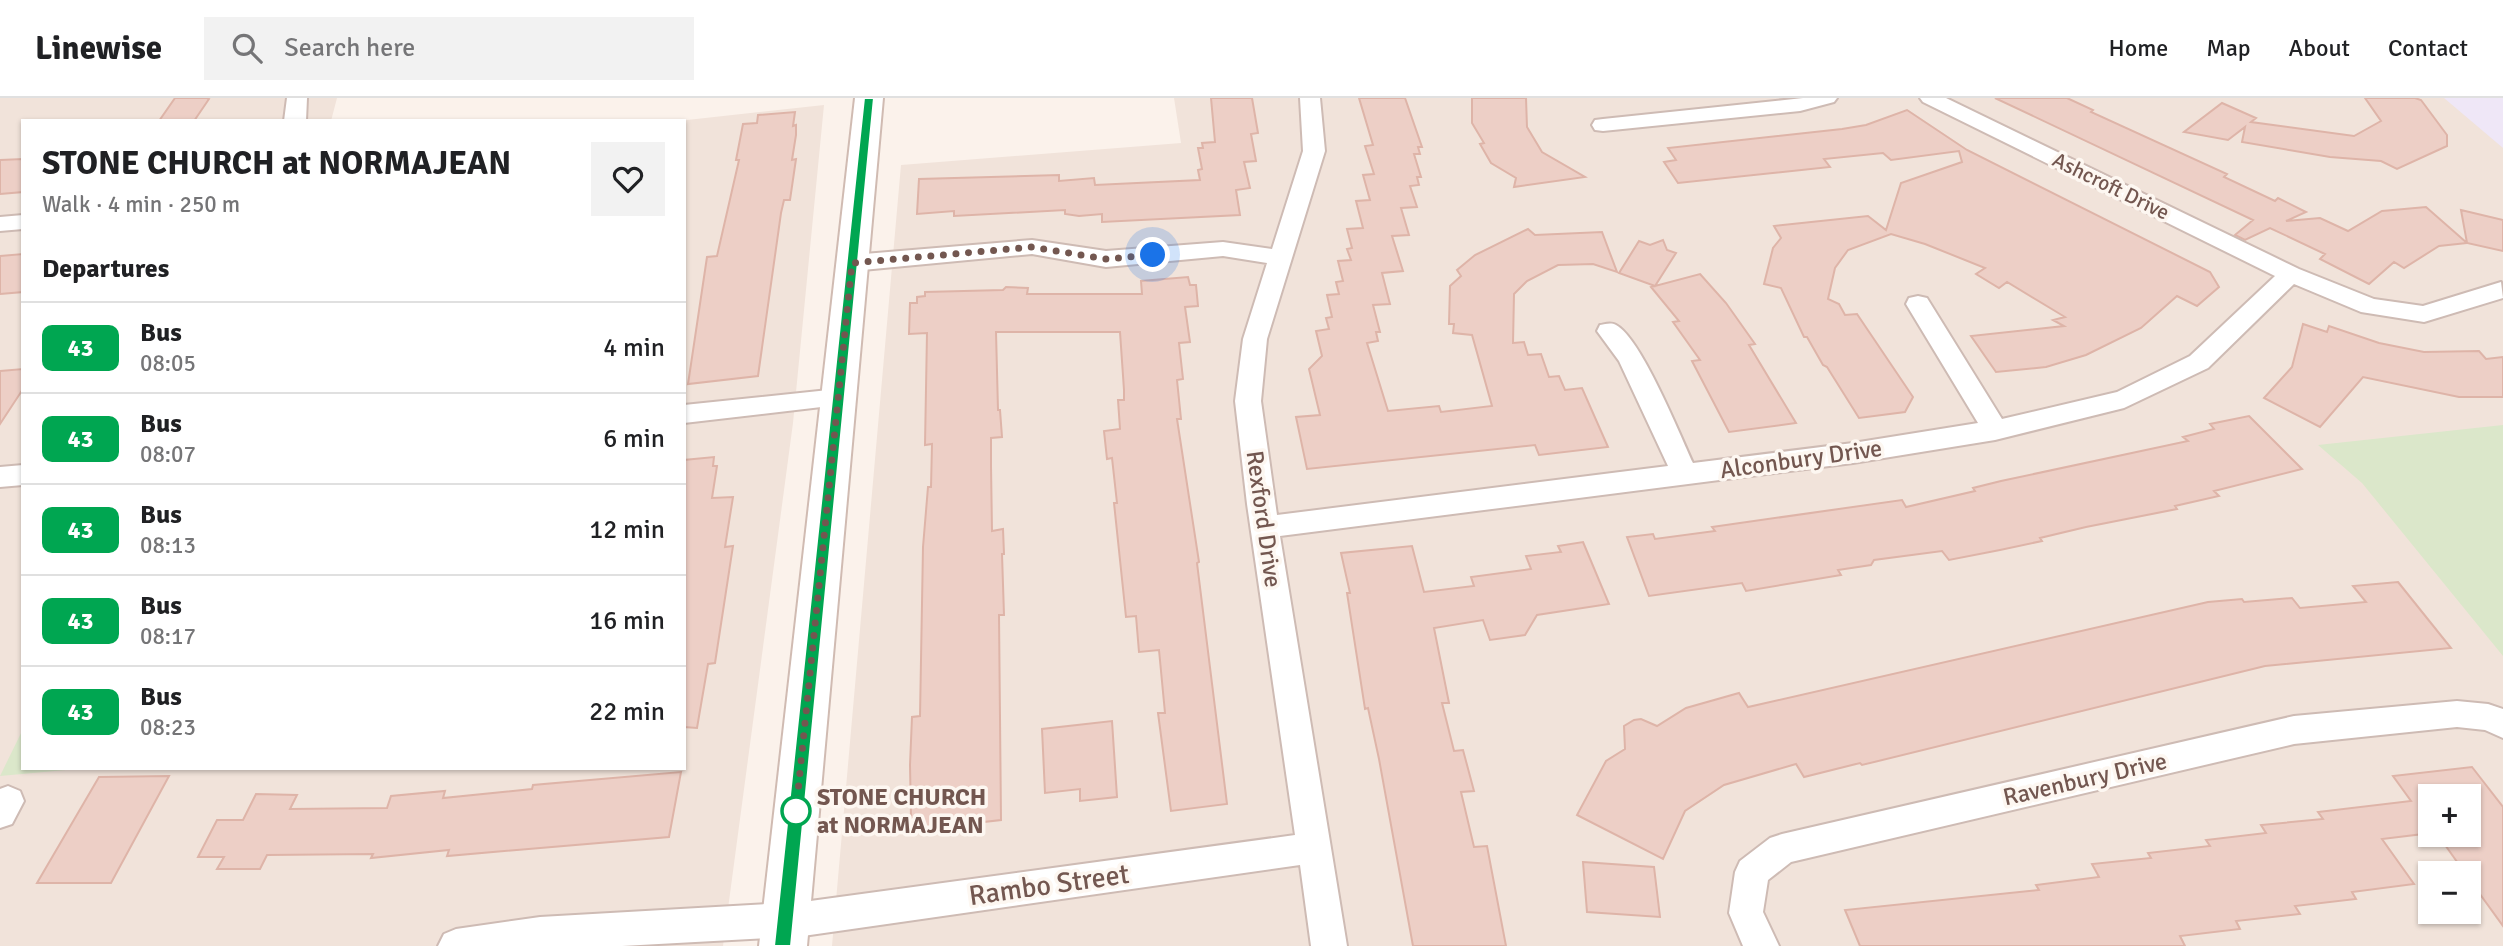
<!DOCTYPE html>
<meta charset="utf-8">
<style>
:root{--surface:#fff;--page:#f2f2f2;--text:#202124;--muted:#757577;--line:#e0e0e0}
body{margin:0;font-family:Signika,sans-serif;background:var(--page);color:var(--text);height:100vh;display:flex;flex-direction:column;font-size:26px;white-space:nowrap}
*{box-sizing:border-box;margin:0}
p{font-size:23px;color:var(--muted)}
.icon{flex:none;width:38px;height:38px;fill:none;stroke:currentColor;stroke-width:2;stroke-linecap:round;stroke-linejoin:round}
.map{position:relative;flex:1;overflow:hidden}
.sheet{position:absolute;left:21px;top:21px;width:665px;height:651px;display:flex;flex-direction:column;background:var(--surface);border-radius:0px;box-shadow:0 2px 5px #0004}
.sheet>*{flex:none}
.badge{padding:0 14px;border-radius:10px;font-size:24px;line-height:46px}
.controls{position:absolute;left:2418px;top:686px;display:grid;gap:14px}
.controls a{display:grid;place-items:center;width:63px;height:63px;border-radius:0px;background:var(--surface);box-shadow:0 2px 5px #0004;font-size:35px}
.you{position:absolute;width:35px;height:35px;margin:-18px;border:5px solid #fff;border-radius:50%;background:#1a73e8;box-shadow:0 0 0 10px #1a73e833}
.map>.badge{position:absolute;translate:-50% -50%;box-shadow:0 0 0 4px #fff}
h2{padding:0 21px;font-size:26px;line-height:63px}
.round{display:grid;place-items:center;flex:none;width:74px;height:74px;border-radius:0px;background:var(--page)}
.head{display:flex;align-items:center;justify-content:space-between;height:119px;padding:0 21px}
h1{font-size:33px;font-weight:700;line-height:52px}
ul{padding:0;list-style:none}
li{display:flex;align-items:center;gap:21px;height:91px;padding:0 21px;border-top:2px solid var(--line)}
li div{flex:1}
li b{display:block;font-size:26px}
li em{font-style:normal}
li .badge{min-width:77px;font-weight:700;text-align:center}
header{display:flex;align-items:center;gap:42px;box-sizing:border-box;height:98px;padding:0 35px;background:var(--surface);border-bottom:2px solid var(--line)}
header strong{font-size:33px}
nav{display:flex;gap:38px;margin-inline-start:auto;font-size:24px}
.search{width:490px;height:63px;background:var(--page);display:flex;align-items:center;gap:18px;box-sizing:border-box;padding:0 24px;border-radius:0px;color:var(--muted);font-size:26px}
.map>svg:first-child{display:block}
.residential{fill:#f1e3da;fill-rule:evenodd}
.education{fill:#efe7f7}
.green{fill:#dbe7ca}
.building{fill:#edcfc6;stroke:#deb4a8;stroke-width:2}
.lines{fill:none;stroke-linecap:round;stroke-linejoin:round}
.minor-casing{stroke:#cebbb4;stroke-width:4}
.secondary-casing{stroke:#d0bbb2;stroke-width:4}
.minor{fill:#fff;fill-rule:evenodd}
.secondary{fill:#fff;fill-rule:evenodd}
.line{fill:#00a651;stroke:#fff;stroke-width:2}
.walk{stroke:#735750;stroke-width:7;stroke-dasharray:0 12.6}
.stop-dot{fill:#fff;stroke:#00a651;stroke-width:3.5}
.labels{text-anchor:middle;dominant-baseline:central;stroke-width:7;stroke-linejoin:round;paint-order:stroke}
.far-street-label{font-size:21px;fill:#735750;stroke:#fdf7f1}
.street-label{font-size:24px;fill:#735750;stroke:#fdf7f1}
.stop-label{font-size:24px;font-weight:bold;fill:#735750;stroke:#fdf7f1;text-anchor:start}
.near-street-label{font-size:28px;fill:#735750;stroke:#fdf7f1}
</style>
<header>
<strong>Linewise</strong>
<div class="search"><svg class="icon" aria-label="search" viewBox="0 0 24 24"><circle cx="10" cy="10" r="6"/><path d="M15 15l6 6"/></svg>Search here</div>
<nav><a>Home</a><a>Map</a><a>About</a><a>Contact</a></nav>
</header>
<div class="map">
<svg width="2503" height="848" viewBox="0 0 2503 848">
<rect width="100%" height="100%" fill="#fbf2eb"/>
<path class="residential" d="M 0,0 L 337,0 L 331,23 L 23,23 L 23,670 L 684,670 L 684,23 L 678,23 L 824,7 L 793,325 L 723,848 L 0,848 Z
M 1174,0 L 2503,0 L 2503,848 L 832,848 L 901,67 L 1181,45 ZM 2431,698 L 2469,698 L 2469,737 L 2431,737 ZM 2431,775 L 2469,775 L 2469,814 L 2431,814 Z"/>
<path class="education" d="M 2444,0 L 2503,0 L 2503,50 Z"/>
<path class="green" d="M 2503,327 L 2503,558 L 2362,385 L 2318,347 Z
M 23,631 L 23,670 L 88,670 L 0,678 Z"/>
<path class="building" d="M 175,0 L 207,0 L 209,1 L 194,23 L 159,23 Z
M 1211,0 L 1252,0 L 1258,35 L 1251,36 L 1256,63 L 1244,64 L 1250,90 L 1236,92 L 1240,117 L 1102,124 L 1102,116 L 1079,118 L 1065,116 L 1065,112 L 954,118 L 954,113 L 917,116 L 919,81 L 1059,77 L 1059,83 L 1094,80 L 1095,87 L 1200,82 L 1198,72 L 1202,71 L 1198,50 L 1203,50 L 1202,45 L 1215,44 Z
M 1359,0 L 1405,0 L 1422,49 L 1418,49 L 1420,56 L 1414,56 L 1421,79 L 1417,79 L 1419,87 L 1410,88 L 1417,109 L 1401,110 L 1409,137 L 1392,138 L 1403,173 L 1382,175 L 1390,206 L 1373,207 L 1380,234 L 1376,234 L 1378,243 L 1367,245 L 1388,313 L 1439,308 L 1441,314 L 1492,308 L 1472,237 L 1453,235 L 1454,226 L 1449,226 L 1450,188 L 1461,178 L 1457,172 L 1475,157 L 1528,131 L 1535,137 L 1602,134 L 1617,174 L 1593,166 L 1558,167 L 1527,183 L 1514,196 L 1513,245 L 1524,244 L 1528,257 L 1541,256 L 1549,279 L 1559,278 L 1565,292 L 1582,290 L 1608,349 L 1539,357 L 1535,347 L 1307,371 L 1296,319 L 1320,317 L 1309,271 L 1322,258 L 1316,233 L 1329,231 L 1326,220 L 1332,219 L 1327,197 L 1339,196 L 1336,184 L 1343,183 L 1338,163 L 1351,162 L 1347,151 L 1352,150 L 1347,131 L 1363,130 L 1356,103 L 1370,102 L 1363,77 L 1374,76 L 1365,48 L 1373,47 Z
M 1472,0 L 1526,0 L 1527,29 L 1542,54 L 1585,79 L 1514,89 L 1516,80 L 1491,65 L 1480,46 L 1484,45 L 1472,25 Z
M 1995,0 L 2067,0 L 2093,12 L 2091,14 L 2227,76 L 2224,79 L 2275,103 L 2278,100 L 2306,114 L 2286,123 L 2320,120 L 2348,133 L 2382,113 L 2426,109 L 2467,145 L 2439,148 L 2404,170 L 2394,164 L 2369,186 L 2320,161 L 2325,156 L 2270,130 L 2245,142 L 2235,137 L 2253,122 Z
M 2365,0 L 2415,0 L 2421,2 L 2447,37 L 2447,48 L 2397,71 L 2381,63 L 2330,59 L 2242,44 L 2245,29 L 2228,42 L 2184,34 L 2222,5 L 2256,20 L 2251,24 L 2354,38 L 2381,23 Z
M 1907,12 L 1967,52 L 2210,174 L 2219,189 L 2197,208 L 2177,198 L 2141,230 L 2086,257 L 2046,269 L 1996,274 L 1971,238 L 2064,228 L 2053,222 L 2065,219 L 2007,184 L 1999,190 L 1976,176 L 1985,170 L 1925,146 L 1891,136 L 1848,152 L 1835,170 L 1828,201 L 1839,206 L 1845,217 L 1857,216 L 1913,299 L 1905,314 L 1859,320 L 1827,269 L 1823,267 L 1807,239 L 1804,239 L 1781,190 L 1764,186 L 1773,150 L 1781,140 L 1774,128 L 1868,118 L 1886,132 L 1901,85 L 1962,64 L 1959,53 L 1891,62 L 1883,55 L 1824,61 L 1830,69 L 1678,85 L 1664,64 L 1676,62 L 1668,50 L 1842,31 L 1866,27 Z
M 795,14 L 793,28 L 796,27 L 796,37 L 792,62 L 796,61 L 790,102 L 784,102 L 781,115 L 758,278 L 688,286 L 707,159 L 717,158 L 739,62 L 736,62 L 743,26 L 757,25 L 758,17 Z
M 23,61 L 23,94 L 0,96 L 0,62 Z
M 2461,112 L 2503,122 L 2503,153 L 2467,145 Z
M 1663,142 L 1667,152 L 1676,155 L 1655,188 L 1619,175 L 1639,143 L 1650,147 Z
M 23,156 L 23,194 L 0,196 L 0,158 Z
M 1700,176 L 1726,205 L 1755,246 L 1749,247 L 1796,325 L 1729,334 L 1692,263 L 1700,262 L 1673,224 L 1679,223 L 1651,189 Z
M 1188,179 L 1190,187 L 1196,187 L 1198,208 L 1185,209 L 1190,244 L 1179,245 L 1183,281 L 1177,282 L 1181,321 L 1177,321 L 1199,464 L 1197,465 L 1227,706 L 1171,713 L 1158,615 L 1165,615 L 1159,552 L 1139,554 L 1136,518 L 1126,519 L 1114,405 L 1117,405 L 1112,360 L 1107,361 L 1104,333 L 1120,331 L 1118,302 L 1124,302 L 1124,292 L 1120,234 L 996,234 L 998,312 L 1000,312 L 1002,339 L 991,340 L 991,368 L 992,433 L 1003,431 L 1004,456 L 1002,456 L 1004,517 L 999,517 L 1001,722 L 966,726 L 963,730 L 926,731 L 911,719 L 910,667 L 912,619 L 920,618 L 923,449 L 928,389 L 931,389 L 932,346 L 925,347 L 927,235 L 909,236 L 910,205 L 917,205 L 917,199 L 925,198 L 925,194 L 1003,192 L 1006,189 L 1028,190 L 1027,196 L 1142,196 L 1141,183 Z
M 2303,226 L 2327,234 L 2329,228 L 2379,245 L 2424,254 L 2479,253 L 2486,261 L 2503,259 L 2503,299 L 2459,299 L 2363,279 L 2320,329 L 2264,300 L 2292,269 Z
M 23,271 L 23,291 L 0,326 L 0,273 Z
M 2249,318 L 2302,371 L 2214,393 L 2219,398 L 2175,408 L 2177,411 L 2086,429 L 2040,440 L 2042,443 L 2000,452 L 1949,462 L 1942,453 L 1874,462 L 1871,467 L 1838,472 L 1841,477 L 1746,493 L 1742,485 L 1649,498 L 1627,439 L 1653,436 L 1655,441 L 1715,433 L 1712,429 L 1902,402 L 1906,409 L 1975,393 L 1973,390 L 2001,383 L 2188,343 L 2183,339 L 2214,331 L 2210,326 Z
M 714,359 L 713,368 L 717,368 L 712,400 L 733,399 L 725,449 L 733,448 L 715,565 L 708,566 L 697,630 L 684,629 L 684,362 Z
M 1583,444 L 1609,506 L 1537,517 L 1525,537 L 1490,542 L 1483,522 L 1434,530 L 1449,605 L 1442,605 L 1454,653 L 1463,652 L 1474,693 L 1461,694 L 1474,749 L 1487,748 L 1506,848 L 1413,848 L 1379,661 L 1368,610 L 1365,611 L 1347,495 L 1350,495 L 1341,455 L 1412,448 L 1424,494 L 1474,488 L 1471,479 L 1531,471 L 1526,458 L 1561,454 L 1558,448 Z
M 2398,484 L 2451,550 L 2265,568 L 1862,667 L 1860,665 L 1804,679 L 1796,666 L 1724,687 L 1685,713 L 1663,761 L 1577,717 L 1606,663 L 1625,651 L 1624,628 L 1634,622 L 1641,621 L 1657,628 L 1686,610 L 1739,595 L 1748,609 L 2208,504 L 2242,501 L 2244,504 L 2292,500 L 2300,510 L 2366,504 L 2353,488 Z
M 1112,623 L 1117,699 L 1080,703 L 1080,691 L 1045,695 L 1042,631 Z
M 2472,669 L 2503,709 L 2503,828 L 2469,781 L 2469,775 L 2465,775 L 2438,737 L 2469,737 L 2469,698 L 2431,698 L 2431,735 L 2382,741 L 2414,786 L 2352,794 L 2356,801 L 2295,808 L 2300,816 L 2236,823 L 2240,831 L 2180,838 L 2185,848 L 1860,848 L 1845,812 L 2039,792 L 2036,787 L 2099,779 L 2092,766 L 2151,760 L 2148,755 L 2210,748 L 2206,742 L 2266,735 L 2261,727 L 2323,721 L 2318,714 L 2411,703 L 2393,678 Z
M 681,674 L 669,739 L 447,758 L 449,752 L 371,760 L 373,756 L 267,757 L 260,771 L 217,771 L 224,759 L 198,759 L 217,722 L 243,722 L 256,696 L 297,697 L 290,711 L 387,710 L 391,698 L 445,693 L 443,700 L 532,691 L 533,687 Z
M 169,678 L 111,785 L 37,785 L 99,679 Z
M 1583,764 L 1654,769 L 1660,819 L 1587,814 Z"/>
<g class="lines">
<g class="minor-casing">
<path id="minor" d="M 287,0 L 307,0 L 306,23 L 284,23 Z
M 1300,0 L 1320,0 L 1325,53 L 1267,241 L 1261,303 L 1277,417 L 1668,368 L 1619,263 L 1597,233 L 1600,227 C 1606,226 1611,224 1616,227 C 1641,240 1680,337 1693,365 L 1853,345 L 1978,325 L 1906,206 L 1909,200 L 1918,198 L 1927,200 L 2002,321 L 2117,294 L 2190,258 L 2275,178 L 1923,4 L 1920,0 L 1946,0 L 2299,171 L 2374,201 L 2423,208 L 2501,184 L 2503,200 L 2424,224 L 2361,214 L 2294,186 L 2208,270 L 2124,310 L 1995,342 L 1853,365 L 1280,438 L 1347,848 L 1311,848 L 1300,767 L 803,838 L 622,848 L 438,848 L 444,836 L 456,831 L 540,819 L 803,804 L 1295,737 L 1247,406 L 1235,303 L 1243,241 L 1267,165 L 1223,158 L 1106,169 L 1032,156 L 852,173 L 844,170 L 840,165 L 844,160 L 852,157 L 1032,142 L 1106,153 L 1223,144 L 1272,151 L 1303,53 Z
M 1803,0 L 1837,0 L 1834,4 L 1800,13 L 1603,33 L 1595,32 L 1592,27 L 1595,22 L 1603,21 Z
M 23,117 L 23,131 L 0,133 L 0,119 Z
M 838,291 L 847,294 L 851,300 L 847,306 L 684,325 L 684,307 Z
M 23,367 L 23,387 L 0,389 L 0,369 Z
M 2457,603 L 2488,606 L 2503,611 L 2503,640 L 2485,632 L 2457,629 L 2294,646 L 1791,764 L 1768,782 L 1763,814 L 1779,848 L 1743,848 L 1729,815 L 1735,774 L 1740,763 L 1770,740 L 1782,736 L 2294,618 Z
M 8,688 L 20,693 L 24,703 L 12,726 L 0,730 L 0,691 Z"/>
</g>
<g class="secondary-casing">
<path id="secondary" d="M 855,0 L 883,0 L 807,848 L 759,848 Z"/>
</g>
<use href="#minor" class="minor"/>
<use href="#secondary" class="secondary"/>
</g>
<path class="line" d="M 864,0 L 874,0 L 791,848 L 774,848 Z"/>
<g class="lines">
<path class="walk" d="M 796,713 L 852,165 L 1032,149 L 1106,161 L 1153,157"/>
</g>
<circle class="stop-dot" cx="796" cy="713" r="14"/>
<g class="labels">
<g class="far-street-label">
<text transform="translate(2111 88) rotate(26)">Ashcroft Drive</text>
</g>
<g class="street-label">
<text transform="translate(1801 361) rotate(-8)">Alconbury Drive</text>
<text transform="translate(1264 421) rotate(82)">Rexford Drive</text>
<text transform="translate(2085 681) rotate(-13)">Ravenbury Drive</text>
</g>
<g class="stop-label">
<text x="817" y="699">STONE CHURCH<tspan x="817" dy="28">at NORMAJEAN</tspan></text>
</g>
<g class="near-street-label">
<text transform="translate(1049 787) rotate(-8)">Rambo Street</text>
</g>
</g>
</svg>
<div class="controls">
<a>+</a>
<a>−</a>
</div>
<div class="you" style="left:1153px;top:157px"></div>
<section class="sheet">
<div class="head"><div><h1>STONE CHURCH at NORMAJEAN</h1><p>Walk · 4 min · 250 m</p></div><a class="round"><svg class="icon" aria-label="heart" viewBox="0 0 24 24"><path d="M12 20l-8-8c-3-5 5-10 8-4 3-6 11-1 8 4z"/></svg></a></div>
<h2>Departures</h2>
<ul>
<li><span class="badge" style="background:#00a651;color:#fff">43</span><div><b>Bus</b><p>08:05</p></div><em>4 min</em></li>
<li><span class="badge" style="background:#00a651;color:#fff">43</span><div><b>Bus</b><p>08:07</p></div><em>6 min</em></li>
<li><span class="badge" style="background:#00a651;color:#fff">43</span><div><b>Bus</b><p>08:13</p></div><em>12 min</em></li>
<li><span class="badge" style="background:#00a651;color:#fff">43</span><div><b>Bus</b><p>08:17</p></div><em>16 min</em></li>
<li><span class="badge" style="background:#00a651;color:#fff">43</span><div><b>Bus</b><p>08:23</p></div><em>22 min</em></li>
</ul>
</section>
</div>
